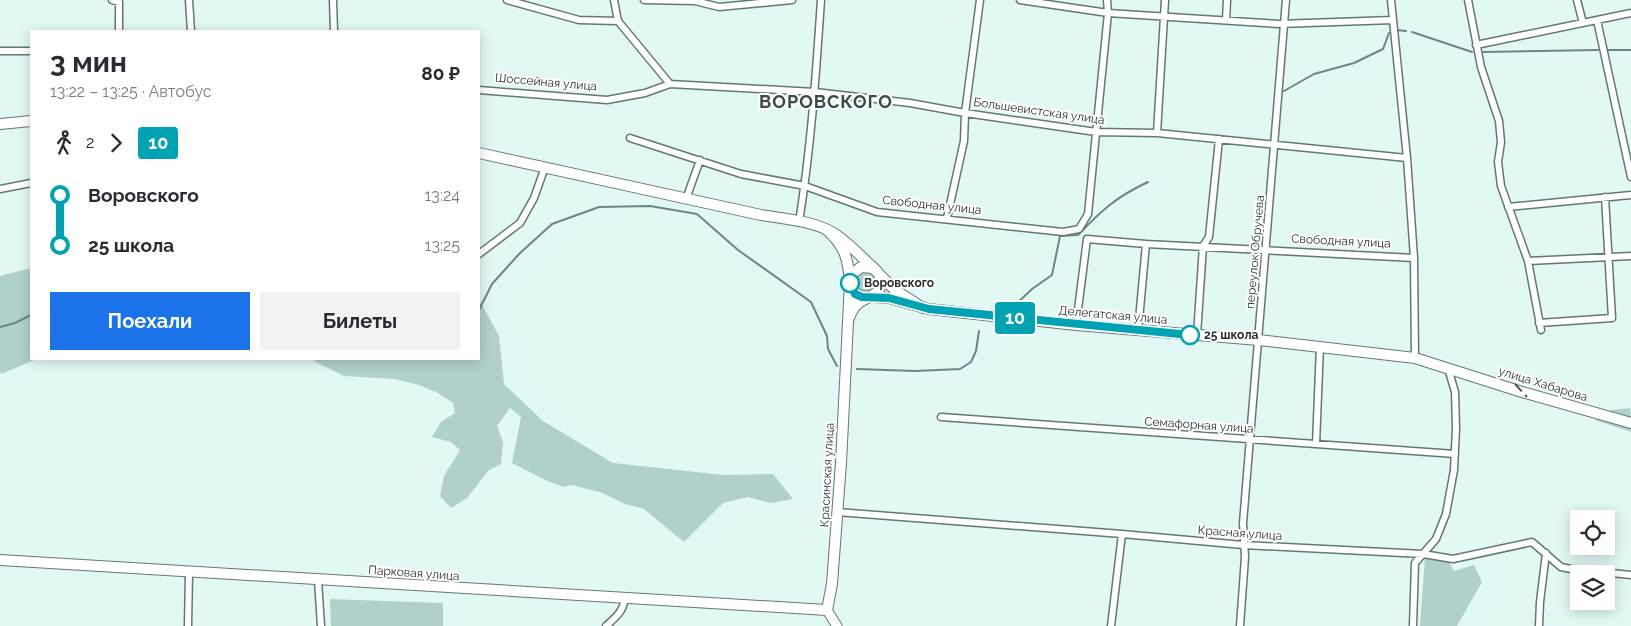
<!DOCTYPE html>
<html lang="ru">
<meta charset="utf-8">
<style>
:root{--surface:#fff;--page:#f2f2f3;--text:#2b2b33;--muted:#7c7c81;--accent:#1a73e8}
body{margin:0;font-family:Raleway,sans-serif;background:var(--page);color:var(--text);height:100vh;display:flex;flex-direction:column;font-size:19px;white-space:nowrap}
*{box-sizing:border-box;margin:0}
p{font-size:16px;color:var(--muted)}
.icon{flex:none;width:28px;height:28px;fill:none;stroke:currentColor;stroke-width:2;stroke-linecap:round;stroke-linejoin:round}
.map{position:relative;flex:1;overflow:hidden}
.side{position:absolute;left:30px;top:30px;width:450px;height:330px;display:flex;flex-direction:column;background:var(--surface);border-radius:0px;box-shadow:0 2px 12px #0003}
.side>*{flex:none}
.badge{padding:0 10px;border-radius:4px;font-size:18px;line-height:32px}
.tools{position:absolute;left:1570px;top:510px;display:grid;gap:10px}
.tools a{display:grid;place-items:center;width:45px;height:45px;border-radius:0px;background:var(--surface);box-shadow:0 2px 12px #0003;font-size:25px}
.map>.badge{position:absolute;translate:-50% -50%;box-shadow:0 0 0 2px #fff}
.legs{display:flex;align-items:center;gap:8px;height:55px;padding:0 20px;font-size:16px}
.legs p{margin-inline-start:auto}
.headline{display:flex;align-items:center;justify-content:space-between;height:85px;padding:0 20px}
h1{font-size:28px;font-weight:700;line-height:38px}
.cta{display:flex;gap:10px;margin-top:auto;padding:10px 20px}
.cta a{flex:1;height:58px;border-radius:0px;background:var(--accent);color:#fff;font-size:20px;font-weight:700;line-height:58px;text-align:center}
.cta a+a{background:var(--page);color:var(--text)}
ul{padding:0 20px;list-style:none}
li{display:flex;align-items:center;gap:18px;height:50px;font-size:19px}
li i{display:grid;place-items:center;width:8px;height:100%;margin:0 6px;background:currentColor}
li i::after{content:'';width:12px;height:12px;margin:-6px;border:4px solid;border-radius:50%;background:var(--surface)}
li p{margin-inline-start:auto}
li:first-child i{background:linear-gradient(#0000 50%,currentColor 0)}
li:last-child i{background:linear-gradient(currentColor 50%,#0000 0)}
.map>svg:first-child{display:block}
.green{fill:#b0d0cc}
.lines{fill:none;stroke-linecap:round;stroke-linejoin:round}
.stream{stroke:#688885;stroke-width:2}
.street-casing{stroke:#637875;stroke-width:9}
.secondary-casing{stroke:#637875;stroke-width:11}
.primary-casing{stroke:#637875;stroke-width:12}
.street{stroke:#fff;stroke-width:6}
.secondary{stroke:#fff;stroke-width:9}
.primary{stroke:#fff;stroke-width:10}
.rail{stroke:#4a5655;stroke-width:2;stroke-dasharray:10 5;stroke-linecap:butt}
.line-1-casing{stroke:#fff;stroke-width:11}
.line-1{stroke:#00a3b4;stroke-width:8}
.stop-1-dot{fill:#fff;stroke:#00a3b4;stroke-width:2.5}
.labels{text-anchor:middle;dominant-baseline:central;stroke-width:4;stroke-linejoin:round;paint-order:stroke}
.street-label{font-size:12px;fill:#283130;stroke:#fff}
.stop-label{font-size:12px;font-weight:bold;fill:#283130;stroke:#fff;text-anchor:start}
.district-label{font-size:18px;font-weight:bold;letter-spacing:1px;fill:#394c4a;stroke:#fff}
</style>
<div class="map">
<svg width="1631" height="626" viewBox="0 0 1631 626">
<rect width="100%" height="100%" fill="#e1f8f5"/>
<path class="green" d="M 31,268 L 31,359 L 36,359 L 2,374 L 0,372 L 0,276 Z
M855 282a11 11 0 1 1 22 0a11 11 0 1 1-22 0Z
M 479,299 L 499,336 L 504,384 L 543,421 L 613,463 L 723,475 L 773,474 L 793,499 L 771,503 L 748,497 L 723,503 L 684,542 L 644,509 L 625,504 L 600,492 L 571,485 L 563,487 L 545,480 L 512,463 L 521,417 L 510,408 L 497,426 L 503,442 L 501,464 L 489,470 L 467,498 L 451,508 L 440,496 L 444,476 L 460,450 L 451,442 L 432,437 L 441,422 L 455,413 L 453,403 L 438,393 L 419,385 L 395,379 L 344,376 L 314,361 L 314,359 L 479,359 Z
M 1630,408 L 1631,418 L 1610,412 L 1611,410 Z
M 1596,417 L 1631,427 L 1631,432 L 1595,420 Z
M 1425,557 L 1448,560 L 1454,571 L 1474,565 L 1482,582 L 1457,626 L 1420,626 Z
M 330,599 L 443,603 L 443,626 L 331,626 Z"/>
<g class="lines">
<path class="stream" d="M 1396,30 L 1406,31
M 1412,32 L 1472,52
M 1607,50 L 1631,50
M 1483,52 L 1598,50
M 1284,91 L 1314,74 L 1354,63 L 1383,49 L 1389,33
M 479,310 L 492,284 L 519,254 L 552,224 L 599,207 L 650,206 L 697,214 L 738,250 L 811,302 L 827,336 L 828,349 L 837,366
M 995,311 L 1015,305 L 1032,289 L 1052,275 L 1060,236 L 1078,235 C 1102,210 1116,197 1148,182
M 0,327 L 15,323 L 31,315
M 857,369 L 915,371 L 960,369 L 971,362 L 976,351 L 979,331"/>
<g class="street-casing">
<path id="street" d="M 112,0 L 119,2 L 119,31
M 189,0 L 191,31
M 333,0 L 334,31
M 507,0 L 579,20 L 618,21
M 614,0 L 618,21 L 670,84
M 644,0 L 695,1 L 719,7 L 792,0
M 1020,0 L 1108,13 L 1279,24 L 1393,20
M 1391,0 L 1407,158 L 1414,258 L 1415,358
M 1468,0 L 1481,67 L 1499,121 L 1501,142 L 1498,162 L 1501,186 L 1528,261 L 1541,330
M 1577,0 L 1583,23
M 1226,20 L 1227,0
M 1597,20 L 1631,177
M 1476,45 L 1631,13
M 0,51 L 31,51
M 479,90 L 607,100 L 645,93 L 670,84 L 815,92 L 910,103 L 965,113 L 1096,132 L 1157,133 L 1407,158
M 1157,133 L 1165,0
M 630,138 L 741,174 L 805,186 L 877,212 L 1063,232 L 1079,229 L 1088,214 L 1108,13 L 1107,0
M 0,189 L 31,183
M 686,199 L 700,160
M 1508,207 L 1631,195
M 947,218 L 964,141 L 965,113 L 980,0
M 799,222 C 811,148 816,74 821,0
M 479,254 L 520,223 L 534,198 L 545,167
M 1528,261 L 1631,256
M 1539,323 L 1612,318 L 1605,197
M 1076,325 L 1087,239 L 1146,244 L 1414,258
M 1138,331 L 1146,244
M 1197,335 L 1203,246 L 1209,237 L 1219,139
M 941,417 L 1455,454
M 1316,444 L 1320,346
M 837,512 L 1122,534 L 1243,545 L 1423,554 L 1453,559 L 1532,542 L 1561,567 L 1571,569 L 1631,575
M 318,580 L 321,626
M 188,626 L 189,572
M 606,626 C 616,617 623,612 625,598
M 1111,626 L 1122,534
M 1240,626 L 1245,557 L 1243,523 L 1286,0
M 1413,626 L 1415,563 L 1436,539 L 1446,514 L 1454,470 L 1456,428 L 1455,392 L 1448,368
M 1539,626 L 1540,602 L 1546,553"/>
</g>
<g class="secondary-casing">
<path id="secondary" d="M 827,610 L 837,626"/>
</g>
<g class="primary-casing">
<path id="primary" d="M 0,124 L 31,121
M 479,153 L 761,215 C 785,219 815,221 835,234 C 847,242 857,252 867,262 C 874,268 884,275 880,287 C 877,296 867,297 860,302 C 854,306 851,312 849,318
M 923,308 L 895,290 L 873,268 L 861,267 L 852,274 L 851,287 L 858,296 L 889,298 L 929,309 L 1076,325 L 1259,340 L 1415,358 L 1522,392 L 1631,423
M 0,560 L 827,610 L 832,584 L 841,463 L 850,282 C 848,258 845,246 826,229"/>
</g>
<use href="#street" class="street"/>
<use href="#secondary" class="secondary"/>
<use href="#primary" class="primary"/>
<path class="rail" d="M 1515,384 L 1527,397"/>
</g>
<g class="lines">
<g class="line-1-casing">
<path id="line-1" d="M 850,283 L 855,294 L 862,297 L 889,298 L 929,309 L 1190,335"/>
</g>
<use href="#line-1" class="line-1"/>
</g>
<g class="stop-1-dot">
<circle cx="850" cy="283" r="9"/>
<circle cx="1190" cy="335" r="9"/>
</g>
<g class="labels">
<g class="street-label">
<text transform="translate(546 82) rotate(5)">Шоссейная улица</text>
<text transform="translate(1039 111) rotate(8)">Большевистская улица</text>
<text transform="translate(932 205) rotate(6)">Свободная улица</text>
<text transform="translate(1341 241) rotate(3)">Свободная улица</text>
<text transform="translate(1255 252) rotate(-85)">переулок Обручева</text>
<text transform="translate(1113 315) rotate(5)">Делегатская улица</text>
<text transform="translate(1543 384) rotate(17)">улица Хабарова</text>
<text transform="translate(1199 425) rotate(4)">Семафорная улица</text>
<text transform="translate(827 475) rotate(-87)">Красинская улица</text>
<text transform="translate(1240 533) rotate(4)">Красная улица</text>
<text transform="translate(414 573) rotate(4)">Парковая улица</text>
</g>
<g class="stop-label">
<text x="864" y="283">Воровского</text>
<text x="1204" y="335">25 школа</text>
</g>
<g class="district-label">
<text x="826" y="101">ВОРОВСКОГО</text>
</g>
</g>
</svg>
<div class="tools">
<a><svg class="icon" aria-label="locate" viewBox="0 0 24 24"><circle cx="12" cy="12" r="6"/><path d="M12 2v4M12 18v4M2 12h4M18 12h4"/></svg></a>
<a><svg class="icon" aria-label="layers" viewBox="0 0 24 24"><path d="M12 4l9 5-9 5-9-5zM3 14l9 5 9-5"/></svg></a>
</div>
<b class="badge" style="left:1015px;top:318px;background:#00a3b4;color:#fff">10</b>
<section class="side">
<div class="headline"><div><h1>3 мин</h1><p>13:22 – 13:25 · Автобус</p></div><b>80 ₽</b></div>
<div class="legs"><svg class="icon" aria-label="walk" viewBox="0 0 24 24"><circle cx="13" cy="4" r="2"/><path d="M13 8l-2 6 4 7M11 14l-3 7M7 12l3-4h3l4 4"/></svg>2<svg class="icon" aria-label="forward" viewBox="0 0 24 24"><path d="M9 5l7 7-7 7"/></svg><b class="badge" style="background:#00a3b4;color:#fff">10</b></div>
<ul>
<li><i style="color:#00a3b4"></i><b>Воровского</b><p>13:24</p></li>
<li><i style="color:#00a3b4"></i><b>25 школа</b><p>13:25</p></li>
</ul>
<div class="cta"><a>Поехали</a><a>Билеты</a></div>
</section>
</div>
